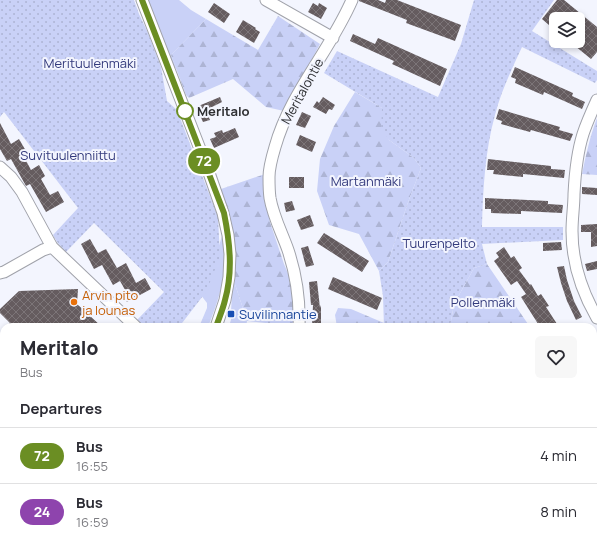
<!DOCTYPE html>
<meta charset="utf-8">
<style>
:root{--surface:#fff;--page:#f7f7f7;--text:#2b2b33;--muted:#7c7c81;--line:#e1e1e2}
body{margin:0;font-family:Manrope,sans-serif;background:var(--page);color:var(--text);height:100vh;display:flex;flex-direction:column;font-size:15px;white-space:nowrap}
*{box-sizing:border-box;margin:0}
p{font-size:13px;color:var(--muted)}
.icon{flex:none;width:22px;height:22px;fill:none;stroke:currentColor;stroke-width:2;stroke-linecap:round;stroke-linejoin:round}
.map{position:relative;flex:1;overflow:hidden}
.panel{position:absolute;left:0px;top:323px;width:597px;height:224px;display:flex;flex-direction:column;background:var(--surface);border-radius:12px 12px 0 0;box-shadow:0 2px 6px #0003}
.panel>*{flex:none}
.badge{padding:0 8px;border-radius:13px;font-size:14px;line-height:26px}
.fabs{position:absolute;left:549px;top:12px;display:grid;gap:8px}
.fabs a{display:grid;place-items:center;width:36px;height:36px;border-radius:6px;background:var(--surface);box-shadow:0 2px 6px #0003;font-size:20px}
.map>.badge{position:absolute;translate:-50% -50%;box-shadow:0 0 0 2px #fff}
h2{padding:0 20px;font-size:15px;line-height:36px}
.round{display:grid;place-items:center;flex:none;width:42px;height:42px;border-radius:6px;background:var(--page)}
.head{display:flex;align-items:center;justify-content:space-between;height:68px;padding:0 20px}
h1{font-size:19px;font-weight:800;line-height:30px}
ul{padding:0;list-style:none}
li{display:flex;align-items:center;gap:12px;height:56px;padding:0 20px;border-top:1px solid var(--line)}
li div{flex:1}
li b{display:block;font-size:15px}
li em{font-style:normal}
li .badge{min-width:44px;font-weight:700;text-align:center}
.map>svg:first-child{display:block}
.green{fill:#c9d1f7}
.forest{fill:url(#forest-firs)}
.park{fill:url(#park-dots)}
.building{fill:url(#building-cross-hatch)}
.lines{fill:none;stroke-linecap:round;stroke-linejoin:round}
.minor-casing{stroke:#a0a2aa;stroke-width:13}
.minor{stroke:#fff;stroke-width:11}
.line-casing{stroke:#fff;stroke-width:9}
.line{stroke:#6b8e23;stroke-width:6}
.stop-dot{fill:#fff;stroke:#6b8e23;stroke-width:2}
.food-dot{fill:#e8710a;stroke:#f3f5fe;stroke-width:1.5}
.transit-dot{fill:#1a4fb4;stroke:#f3f5fe;stroke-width:1.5}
.labels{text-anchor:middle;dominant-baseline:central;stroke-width:4;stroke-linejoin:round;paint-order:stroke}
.park-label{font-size:13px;fill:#333a7c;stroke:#f3f5fe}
.street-label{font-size:13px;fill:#2e2f32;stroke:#f3f5fe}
.stop-label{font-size:13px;font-weight:bold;fill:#2e2f32;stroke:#f3f5fe;text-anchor:start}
.food-label{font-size:13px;fill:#c56008;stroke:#f3f5fe;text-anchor:start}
.transit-label{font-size:13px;fill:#164399;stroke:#f3f5fe;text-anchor:start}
</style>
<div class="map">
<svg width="597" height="547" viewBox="0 0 597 547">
<defs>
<pattern id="forest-firs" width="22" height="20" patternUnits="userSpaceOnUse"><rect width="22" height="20" fill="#c9d1f7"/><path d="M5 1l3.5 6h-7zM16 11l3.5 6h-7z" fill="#adb4d4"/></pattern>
<pattern id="park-dots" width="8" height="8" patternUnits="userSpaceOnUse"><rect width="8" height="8" fill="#c9d1f7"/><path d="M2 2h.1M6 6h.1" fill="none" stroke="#adb4d4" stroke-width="1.8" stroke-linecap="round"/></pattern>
<pattern id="building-cross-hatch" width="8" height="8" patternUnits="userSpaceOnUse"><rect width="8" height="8" fill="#655c5f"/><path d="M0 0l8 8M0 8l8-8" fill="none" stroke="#7c7578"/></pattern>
</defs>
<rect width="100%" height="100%" fill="#f3f5fe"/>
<path class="green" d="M 146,0 L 179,0 L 191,10 L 206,19 L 171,55 L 177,70 L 168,57 Z
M 220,223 C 224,232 224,239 224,248 C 226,279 219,299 208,327 L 199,327 L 207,308 L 207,303 L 187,277 L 217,252 L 222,236 Z
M 233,278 L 247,321 L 246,327 L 229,327 L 233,312 L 231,311 Z"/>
<path class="forest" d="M 278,16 L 320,44 L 284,111 L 266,107 L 233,79 L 189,98 L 186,95 L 171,55 L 206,19 L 258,50 Z
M 355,92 L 382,108 L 389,140 L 414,158 L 421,168 L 407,205 L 388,262 L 379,271 L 359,234 L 329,225 L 317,191 L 320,159 L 334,126 Z
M 597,118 L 597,175 L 582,174 C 586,155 590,136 597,118 Z
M 265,174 L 265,189 L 270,222 L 284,264 L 290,278 L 294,315 L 293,326 L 247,321 L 233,278 L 234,244 L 230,218 L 221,189 Z
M 487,264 L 530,327 L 450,327 L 454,304 L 474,268 Z
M 338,308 L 351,309 L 384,323 L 384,327 L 337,327 L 335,315 Z
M 593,392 L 597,395 L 597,459 L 593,459 Z
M 431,543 L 541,543 L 536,547 L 432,547 Z"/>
<path class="park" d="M 0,0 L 134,0 L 139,14 L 148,33 L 161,67 L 167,101 L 177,110 L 218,217 L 220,257 L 206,292 L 179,327 L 143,327 L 137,320 L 164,292 L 94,223 L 66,252 L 57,242 L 53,235 L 78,208 L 4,112 L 0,117 Z
M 474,0 L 554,0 L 532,31 L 597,71 L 597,80 L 595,83 L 522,47 C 512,69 501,91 495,115 C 485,151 483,189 482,227 L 563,227 L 563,240 L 482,244 L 487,264 L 474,268 L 454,304 L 450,327 L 384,327 L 383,296 L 379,271 L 388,262 L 407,205 L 421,168 L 414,158 L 389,140 L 381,129 L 382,108 L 324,73 L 337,51 L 438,97 L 461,44 Z
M 0,475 L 4,476 L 4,543 L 122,543 L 120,547 L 0,547 Z
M 381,543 L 431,543 L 432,547 L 382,547 Z"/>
<path class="building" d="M 359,0 L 378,0 L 385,3 L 386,0 L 397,0 L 461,25 L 455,41 L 406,23 L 407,20 L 359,1 Z
M 557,0 L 564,0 L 597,27 L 597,52 L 591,59 L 569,41 L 578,41 L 578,19 L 556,19 L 556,31 L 542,19 Z
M 214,3 L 230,14 L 224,23 L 208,12 Z
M 313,3 L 318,6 L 319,3 L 327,8 L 321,19 L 308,12 Z
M 243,20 L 256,28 L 255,29 L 260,32 L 254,43 L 236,32 Z
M 353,34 L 375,44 L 378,38 L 447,69 L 440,86 L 392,64 L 394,61 L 350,41 Z
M 515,67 L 573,93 L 572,96 L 585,102 L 582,109 L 544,92 L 543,95 L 515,83 L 516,79 L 511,77 Z
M 220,97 L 222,102 L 206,110 L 210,120 L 203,122 L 196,107 Z
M 323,97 L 335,105 L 332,110 L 329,109 L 326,114 L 313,107 L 317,101 L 319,103 Z
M 499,109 L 560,127 L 559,130 L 573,134 L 570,141 L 531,130 L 530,132 L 501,124 L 502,121 L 496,119 Z
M 302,112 L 311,116 L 305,128 L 296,125 Z
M 0,123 L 11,144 L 19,139 L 26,151 L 22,153 L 31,170 L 39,165 L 45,176 L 41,179 L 50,195 L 58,191 L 64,202 L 46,212 L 30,184 L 26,186 L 11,159 L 7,161 L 0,149 Z
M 235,128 L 239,137 L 214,148 L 210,139 L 216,137 L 214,133 L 222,130 L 223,133 Z
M 300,135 L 316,142 L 312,152 L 296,145 Z
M 488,159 L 551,166 L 551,169 L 565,170 L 564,178 L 523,174 L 523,177 L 493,174 L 494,170 L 487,170 Z
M 289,177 L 304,177 L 304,188 L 289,188 Z
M 582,187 L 597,188 L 597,195 L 582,194 Z
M 485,198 L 548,201 L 548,204 L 563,205 L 562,213 L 521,211 L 521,214 L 491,213 L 491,209 L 485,209 Z
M 292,201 L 295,210 L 286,212 L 284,203 Z
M 310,215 L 314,226 L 301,230 L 297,220 Z
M 597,224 L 597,246 L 591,247 L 591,232 L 581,232 L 581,225 Z
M 324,233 L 369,261 L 362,272 L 317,243 Z
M 90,239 L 98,253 L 106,249 L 117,268 L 126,263 L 136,283 L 145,278 L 151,289 L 127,302 L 124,297 L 128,295 L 120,281 L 113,285 L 102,265 L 94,269 L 81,244 Z
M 561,242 L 562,250 L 543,251 L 543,243 Z
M 308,246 L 314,265 L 306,267 L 301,248 Z
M 504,247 L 511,258 L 514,256 L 522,268 L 519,270 L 530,285 L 531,284 L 538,296 L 541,294 L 549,306 L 546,307 L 559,327 L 540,327 L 521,297 L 526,294 L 517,281 L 511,285 L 494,261 L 499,257 L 496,253 Z
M 597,261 L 597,269 L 587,271 L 585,264 Z
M 564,266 L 567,280 L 574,301 L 582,317 L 576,320 L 567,301 L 561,283 L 557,267 Z
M 333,277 L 382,298 L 377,310 L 328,289 Z
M 317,281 L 320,308 L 321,305 L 321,327 L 312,327 L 313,305 L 311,305 L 309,282 Z
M 78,289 L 77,304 L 102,327 L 6,327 L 10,323 L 0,313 L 0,309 L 19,291 Z"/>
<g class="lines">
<g class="minor-casing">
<path id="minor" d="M 142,0 L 207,167 L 223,213 L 228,235 L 230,254 L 229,277 L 225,300 L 216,327
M 266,0 L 333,38
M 597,100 C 592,111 587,122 583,134 C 577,153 575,174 574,194 C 574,206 572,218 572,231 C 572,261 582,292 597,318
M 0,167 L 11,177 L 22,192 L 52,247 L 136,327
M 0,273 L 4,272 L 43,250 L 52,247
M 299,327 C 300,301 296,274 288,250 C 282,233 273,216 270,198 C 269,191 269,184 269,177 C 269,167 272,157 275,147 C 290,93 330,51 352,0
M 137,547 L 139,543"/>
</g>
<use href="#minor" class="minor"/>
</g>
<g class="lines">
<g class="line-casing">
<path id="line" d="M 142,0 L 224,213 C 230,243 233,271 225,300 C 223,309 219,318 216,327"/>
</g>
<use href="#line" class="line"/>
</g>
<circle class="stop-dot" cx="185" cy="111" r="8"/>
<circle class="food-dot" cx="74" cy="302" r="4"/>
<rect class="transit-dot" x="227" y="310" width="8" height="8" rx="2"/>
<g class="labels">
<g class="park-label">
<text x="90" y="63">Merituulenmäki</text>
<text x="68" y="155">Suvituulenniittu</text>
<text x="366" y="181">Martanmäki</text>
<text x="439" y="243">Tuurenpelto</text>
<text x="483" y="302">Pollenmäki</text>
</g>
<g class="street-label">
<text transform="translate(302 91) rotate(-61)">Meritalontie</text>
</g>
<g class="stop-label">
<text x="197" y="111">Meritalo</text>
</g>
<g class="food-label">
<text x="82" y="295">Arvin pito<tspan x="82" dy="15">ja lounas</tspan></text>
</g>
<g class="transit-label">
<text x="239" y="314">Suvilinnantie</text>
</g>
</g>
</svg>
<div class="fabs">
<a><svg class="icon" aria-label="layers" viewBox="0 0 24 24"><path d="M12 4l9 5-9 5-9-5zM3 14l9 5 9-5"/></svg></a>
</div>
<b class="badge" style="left:204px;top:161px;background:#6b8e23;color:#fff">72</b>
<section class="panel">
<div class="head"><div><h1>Meritalo</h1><p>Bus</p></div><a class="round"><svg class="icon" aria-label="heart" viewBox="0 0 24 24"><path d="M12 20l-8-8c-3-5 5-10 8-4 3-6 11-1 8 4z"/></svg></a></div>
<h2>Departures</h2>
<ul>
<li><span class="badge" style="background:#6b8e23;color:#fff">72</span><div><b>Bus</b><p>16:55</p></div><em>4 min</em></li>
<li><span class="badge" style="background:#8e44ad;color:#fff">24</span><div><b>Bus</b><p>16:59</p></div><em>8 min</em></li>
</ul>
</section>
</div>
